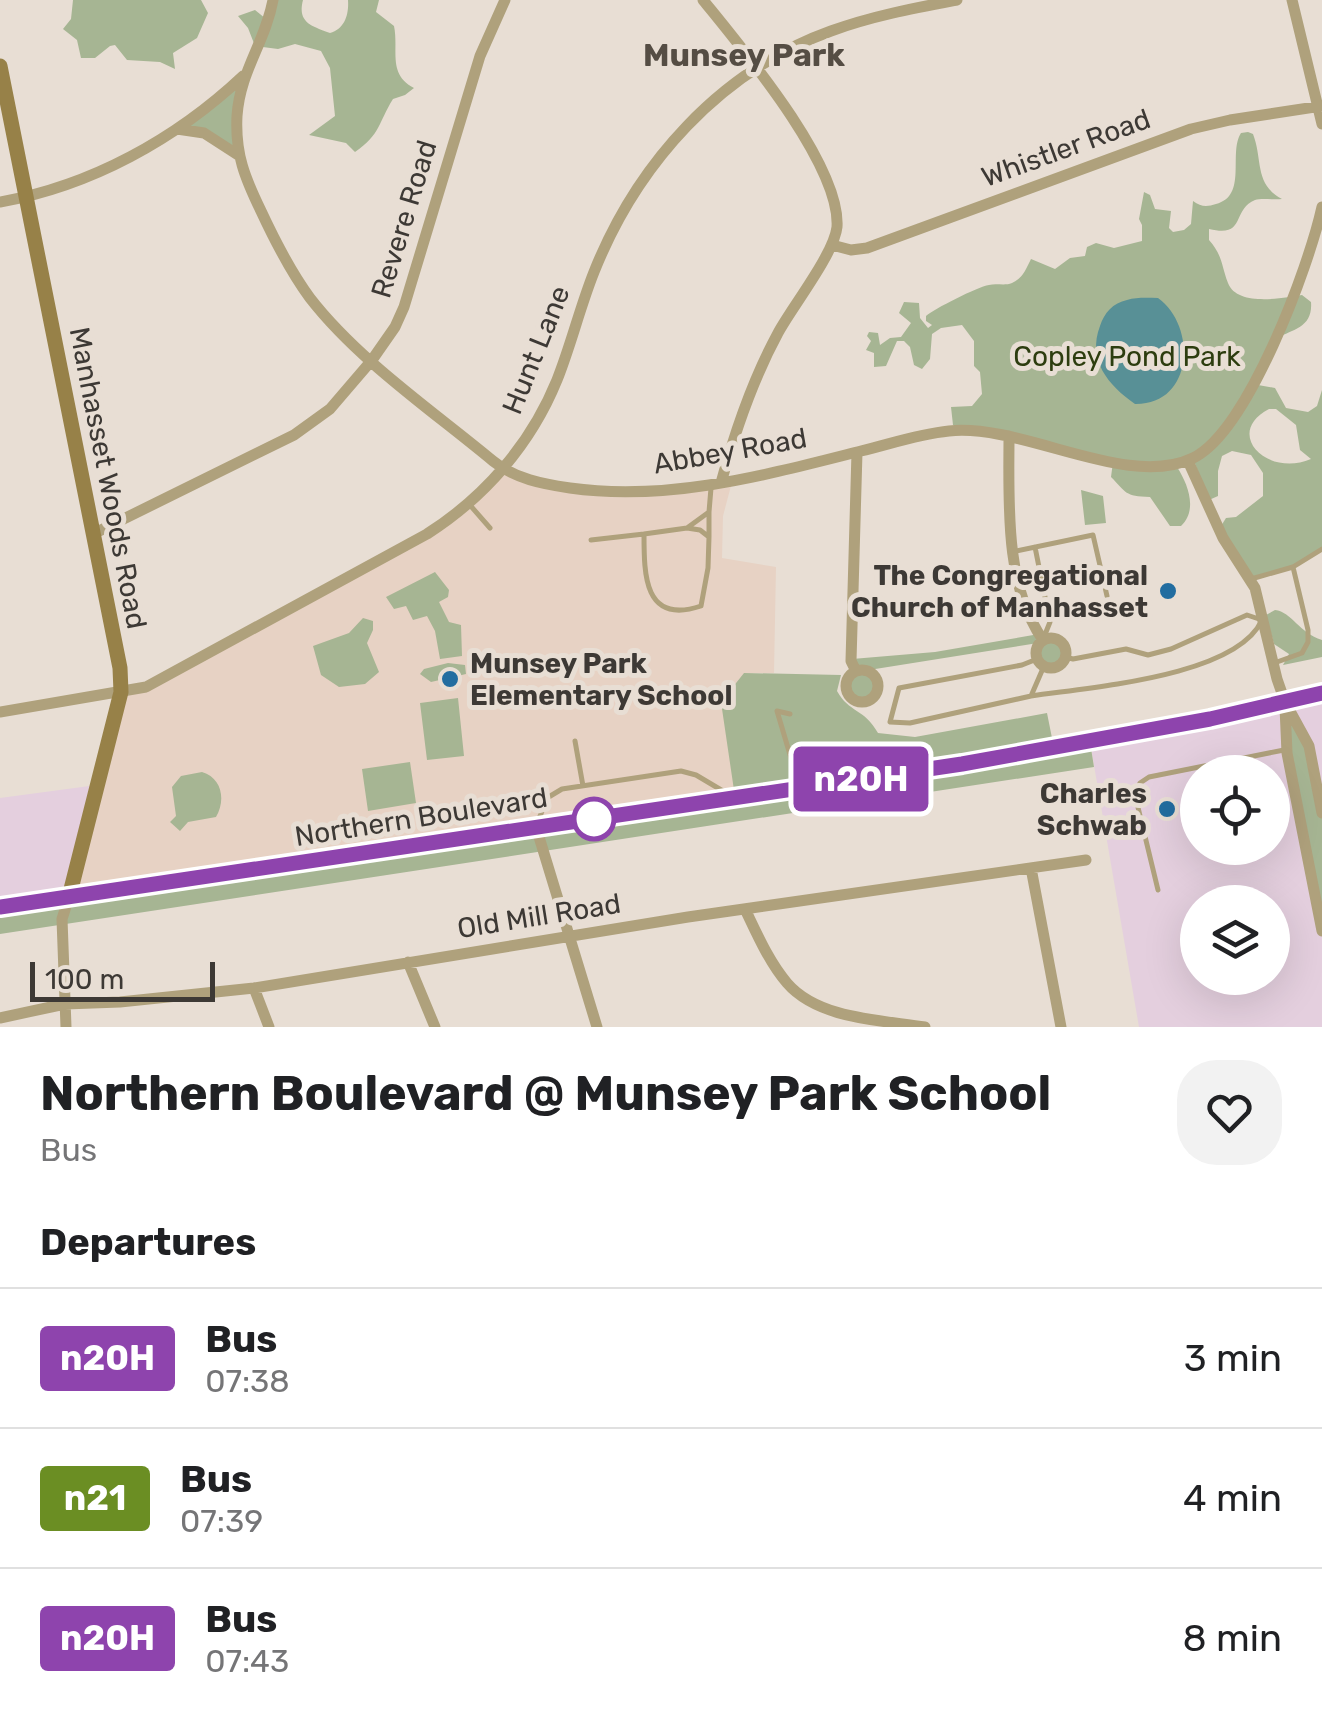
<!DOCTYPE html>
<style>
:root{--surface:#fff;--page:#f2f2f2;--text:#202124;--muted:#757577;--line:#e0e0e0}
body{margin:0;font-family:Rubik,sans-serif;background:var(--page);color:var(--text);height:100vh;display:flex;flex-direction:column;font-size:38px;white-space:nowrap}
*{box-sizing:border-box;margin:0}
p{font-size:32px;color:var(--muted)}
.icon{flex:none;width:55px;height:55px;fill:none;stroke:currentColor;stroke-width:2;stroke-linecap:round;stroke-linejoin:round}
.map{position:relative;height:1027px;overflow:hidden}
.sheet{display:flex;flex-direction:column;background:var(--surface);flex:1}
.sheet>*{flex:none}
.badge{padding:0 20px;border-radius:8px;font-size:35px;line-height:65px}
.controls{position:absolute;left:1180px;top:755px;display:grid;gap:20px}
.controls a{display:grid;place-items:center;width:110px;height:110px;border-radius:50%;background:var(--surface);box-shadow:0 10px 40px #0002;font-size:50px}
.scale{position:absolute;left:30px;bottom:25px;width:185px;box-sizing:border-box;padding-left:10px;border:5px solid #3d3935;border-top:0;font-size:28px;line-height:35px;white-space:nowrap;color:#3d3935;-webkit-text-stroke:8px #e8ded4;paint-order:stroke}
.map>.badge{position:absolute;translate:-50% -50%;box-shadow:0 0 0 5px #fff}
h2{padding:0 40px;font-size:38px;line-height:90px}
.round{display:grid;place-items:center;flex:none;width:105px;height:105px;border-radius:40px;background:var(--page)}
.summary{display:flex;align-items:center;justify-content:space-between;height:170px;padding:0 40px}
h1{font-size:48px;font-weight:700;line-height:75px}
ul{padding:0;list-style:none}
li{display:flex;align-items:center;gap:30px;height:140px;padding:0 40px;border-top:2px solid var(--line)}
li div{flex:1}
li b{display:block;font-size:38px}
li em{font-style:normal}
li .badge{min-width:110px;font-weight:700;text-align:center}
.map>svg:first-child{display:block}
.commercial{fill:#e4cfde;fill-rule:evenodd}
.education{fill:#e7d2c4}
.green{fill:#a6b593;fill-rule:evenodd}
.water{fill:#589096}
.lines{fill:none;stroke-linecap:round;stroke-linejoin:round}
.lane{stroke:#afa17c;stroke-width:5}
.street{stroke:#afa17c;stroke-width:11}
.secondary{stroke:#978148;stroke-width:15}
.primary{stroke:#856a17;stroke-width:18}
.line-casing{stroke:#fff;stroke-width:22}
.line{stroke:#8e44ad;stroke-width:15}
.poi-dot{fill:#226da0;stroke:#e8ded4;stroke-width:4}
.stop-dot{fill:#fff;stroke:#8e44ad;stroke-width:5}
.labels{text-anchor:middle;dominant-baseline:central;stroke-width:10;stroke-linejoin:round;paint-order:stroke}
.street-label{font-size:28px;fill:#3d3935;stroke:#e8ded4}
.park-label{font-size:28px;fill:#2d3d0f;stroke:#e8ded4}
.poi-label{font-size:28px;font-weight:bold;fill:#3d3935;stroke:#e8ded4;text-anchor:end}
.quarter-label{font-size:32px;font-weight:bold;fill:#554d44;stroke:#e8ded4}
</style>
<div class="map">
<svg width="1322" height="1027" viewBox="0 0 1322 1027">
<rect width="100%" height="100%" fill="#e8ded4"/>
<path class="commercial" d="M 1322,693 L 1322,1027 L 1139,1027 L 1090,742 ZM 1198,772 L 1272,772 L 1272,848 L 1198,848 ZM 1198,902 L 1272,902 L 1272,978 L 1198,978 Z
M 97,785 L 69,897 L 0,907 L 0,798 Z"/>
<path class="education" d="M 502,469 L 589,491 L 732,482 L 723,516 L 722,558 L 776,567 L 774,673 L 744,673 L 735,798 L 69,897 L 121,692 L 134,690 L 427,534 Z"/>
<path class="green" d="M 73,0 L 201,0 L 208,13 L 197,38 L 173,53 L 175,69 L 160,62 L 127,60 L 115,45 L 110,46 L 95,58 L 81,58 L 77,40 L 63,29 L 71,19 Z
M 278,0 L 303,0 C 297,23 312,26 330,33 C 345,29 349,14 348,0 L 379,0 L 376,12 L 394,26 C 399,50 387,74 414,88 L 405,95 L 393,99 C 378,123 381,134 355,152 L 346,143 L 309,135 L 335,116 L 330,68 L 321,51 L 295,44 L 278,49 L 255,46 L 248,28 L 238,16 L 255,10 L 271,23 Z
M 243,76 L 238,155 L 213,137 L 178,129 Z
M 1248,132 L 1253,134 C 1263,160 1254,184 1282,199 C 1274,200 1261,198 1255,200 C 1231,210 1247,238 1209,229 L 1209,240 C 1223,256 1221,265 1228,283 C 1237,307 1283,298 1302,295 L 1311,302 C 1313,327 1294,329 1277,338 L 1258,385 L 1275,388 L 1286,408 L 1308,412 L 1317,406 L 1322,390 L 1322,548 L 1292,566 L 1252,577 L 1221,526 L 1226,518 L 1236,517 L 1263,496 L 1263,473 L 1251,455 L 1232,451 L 1222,456 L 1218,471 L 1218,496 L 1209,500 L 1194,461 L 1177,467 C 1188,484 1198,510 1181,526 L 1170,526 L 1150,497 C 1124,496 1127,493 1111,477 L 1113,462 L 953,425 L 951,407 L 972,406 L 982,394 L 980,372 L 974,366 L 974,341 L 962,325 L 941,328 L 932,334 L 930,359 L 922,369 L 914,365 L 910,347 L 904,341 L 897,341 L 886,366 L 874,367 L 874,353 L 866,350 L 871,341 L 867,336 L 869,332 L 878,333 L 880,345 L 890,338 L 901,337 L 911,323 L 899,313 L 904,302 L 919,303 L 920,318 L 928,328 L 932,325 L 926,321 L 926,316 C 934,309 977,287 989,285 C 996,283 1005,286 1012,283 C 1023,278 1026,269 1031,259 L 1055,269 L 1070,258 L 1085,256 L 1087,247 L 1096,243 L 1114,248 L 1142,241 L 1142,225 L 1139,219 L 1144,192 L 1150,195 L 1155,209 L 1171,211 L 1169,228 L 1173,232 L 1184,230 L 1191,224 L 1193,201 C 1201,207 1207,207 1216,204 C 1248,196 1228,153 1241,133 ZM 1269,409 L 1276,409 L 1296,425 L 1300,450 L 1311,459 C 1267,478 1223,433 1269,409 Z
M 1081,490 L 1103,496 L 1106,523 L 1085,525 Z
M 435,572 L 449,590 L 448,597 L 439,602 L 449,622 L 461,625 L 462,656 L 440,659 L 435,631 L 427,616 L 413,620 L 406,606 L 394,609 L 386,597 Z
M 1275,610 C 1292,612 1299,633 1322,640 L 1322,657 L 1283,665 L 1289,654 L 1274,644 L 1266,615 Z
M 363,618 L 373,621 L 373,630 L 367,643 L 379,672 L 365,684 L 339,687 L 321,675 L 313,646 L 349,633 Z
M 1039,634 L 1058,640 L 1064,647 L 1065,657 L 1057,666 C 1039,670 1035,657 1038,643 L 869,670 L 878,687 L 875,696 L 866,701 L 851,698 L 846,683 L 851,674 L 852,659 L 935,652 Z
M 448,663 L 465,665 L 466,674 L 431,682 L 420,674 L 424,669 Z
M 744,673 L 841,675 L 837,691 C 849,713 864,708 878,733 L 915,737 L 1047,713 L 1054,748 L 1090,742 L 1094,767 L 0,934 L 0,907 L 735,797 L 721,702 Z
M 458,698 L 464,756 L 427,760 L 420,703 Z
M 1285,702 L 1309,746 L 1322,813 L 1322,931 L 1287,752 Z
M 410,762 L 416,803 L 368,811 L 362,769 Z
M 202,772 C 222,778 226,800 216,817 L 188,822 L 180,831 L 170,822 L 176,816 L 172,787 L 181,776 Z"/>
<path class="water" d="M 1158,298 C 1197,326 1194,405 1135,404 C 1108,385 1087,360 1100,326 C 1104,313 1113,303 1127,300 C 1137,297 1148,298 1158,298 Z"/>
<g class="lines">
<path class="lane" d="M 469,504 L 490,528
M 709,512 L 711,488
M 687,528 L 700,530 L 709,537 L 708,568 L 701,606 C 644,625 644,575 644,534 L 687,528 L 709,512 L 709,537
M 591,540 L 644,534
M 1035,547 L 1050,622 L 1044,637
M 1016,551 L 1093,535 L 1107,596
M 1251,579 L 1293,567 L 1322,549
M 1037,659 L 1022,665 L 899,688 L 890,722 L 910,723 L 1031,696 L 1044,666
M 1277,662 L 1302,653 L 1308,642 L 1308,630 L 1293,567
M 1031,696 C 1090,687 1236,677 1262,620 L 1247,615 L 1171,649 L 1148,655 L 1126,649 L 1073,659 L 1065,657
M 790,714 L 777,711 L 799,785
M 575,741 L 583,786
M 537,824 L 547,798 L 562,789 L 681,771 L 696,775 L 728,794
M 1158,890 L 1135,795 L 1140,783 L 1149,777 L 1284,750"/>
<path class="street" d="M 273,0 C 265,43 240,71 237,116 C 235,154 245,178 261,211 C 275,241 290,271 310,298 C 358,360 433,411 493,461 C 515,479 543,484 570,488 C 668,502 766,475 861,451 C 890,444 919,434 949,431 C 1023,423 1127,490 1193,458 C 1248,432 1309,266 1322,207
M 703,0 C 741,47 841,165 837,227 C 834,254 792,307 778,333 C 752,381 735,431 721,483
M 1292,0 L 1322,124
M 177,129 L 204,133 L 238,155
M 0,202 C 91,186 176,139 243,76
M 832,245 L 851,250 L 867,248 L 1191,129 L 1230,120 L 1322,106
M 1009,436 C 1009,501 1004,585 1043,640
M 1188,461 L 1223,538 L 1255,588 L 1277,679 L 1285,702 L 1309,746 L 1322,813
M 93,534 L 294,435 L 330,409 L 372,360 L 395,327 L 404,307 L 480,56 L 505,0
M1036 653a15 15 0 1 1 30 0a15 15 0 1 1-30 0Z
M846 686a16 16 0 1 1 32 0a16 16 0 1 1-32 0Z
M 856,671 L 851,661 L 857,452
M 1285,707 L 1287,753 L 1322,931
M 0,712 L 146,687 L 427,534 C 485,497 531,444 557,380 C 571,345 580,307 594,272 C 637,164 720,71 831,31 C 872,16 915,8 957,0
M 536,827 L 597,1027
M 1031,868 L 1061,1027
M 745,909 C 757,934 769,962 787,983 C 818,1019 880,1020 925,1027
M 408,962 L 435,1027
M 254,988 L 269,1027
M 0,1018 L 65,1004 L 120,1002 L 254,988 L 688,917 L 1086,860
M 66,1027 L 62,919 L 69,897"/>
<path class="secondary" d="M 0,66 L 120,668 L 121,692 L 69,897"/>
<path class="primary" d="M 0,907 L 962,764 L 1210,719 L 1322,693"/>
</g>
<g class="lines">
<g class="line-casing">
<path id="line" d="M 0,907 L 962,764 L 1210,719 L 1322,693"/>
</g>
<use href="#line" class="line"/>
</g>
<g class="poi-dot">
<circle cx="1168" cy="591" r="10"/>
<circle cx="450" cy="679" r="10"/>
<circle cx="1167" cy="809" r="10"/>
</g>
<circle class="stop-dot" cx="594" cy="819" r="20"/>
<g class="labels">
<g class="street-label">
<text transform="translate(1066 148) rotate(-20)">Whistler Road</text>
<text transform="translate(404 219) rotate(-73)">Revere Road</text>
<text transform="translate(536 350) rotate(-68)">Hunt Lane</text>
<text transform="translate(730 451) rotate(-10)">Abbey Road</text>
<text transform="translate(108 478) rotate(79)">Manhasset Woods Road</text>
<text transform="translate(421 817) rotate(-9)">Northern Boulevard</text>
<text transform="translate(539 916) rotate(-9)">Old Mill Road</text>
</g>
<g class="park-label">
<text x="1127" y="356">Copley Pond Park</text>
</g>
<g class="poi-label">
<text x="1148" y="575">The Congregational<tspan x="1148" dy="32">Church of Manhasset</tspan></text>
<text x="470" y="663" text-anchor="start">Munsey Park<tspan x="470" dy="32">Elementary School</tspan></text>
<text x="1147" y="793">Charles<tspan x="1147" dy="32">Schwab</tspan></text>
</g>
<g class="quarter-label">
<text x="744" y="55">Munsey Park</text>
</g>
</g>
</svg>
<div class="controls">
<a><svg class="icon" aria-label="locate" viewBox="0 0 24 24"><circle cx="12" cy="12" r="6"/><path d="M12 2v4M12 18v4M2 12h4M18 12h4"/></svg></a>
<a><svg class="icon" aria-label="layers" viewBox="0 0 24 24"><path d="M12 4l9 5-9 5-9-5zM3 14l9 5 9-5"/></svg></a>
</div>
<div class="scale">100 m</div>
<b class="badge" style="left:861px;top:779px;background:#8e44ad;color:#fff">n20H</b>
</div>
<section class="sheet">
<div class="summary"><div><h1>Northern Boulevard @ Munsey Park School</h1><p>Bus</p></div><a class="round"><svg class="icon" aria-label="heart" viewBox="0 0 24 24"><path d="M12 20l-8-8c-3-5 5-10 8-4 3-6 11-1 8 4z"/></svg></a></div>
<h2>Departures</h2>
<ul>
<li><span class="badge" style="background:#8e44ad;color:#fff">n20H</span><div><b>Bus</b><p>07:38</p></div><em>3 min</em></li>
<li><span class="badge" style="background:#6b8e23;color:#fff">n21</span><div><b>Bus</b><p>07:39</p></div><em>4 min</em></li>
<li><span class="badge" style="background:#8e44ad;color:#fff">n20H</span><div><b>Bus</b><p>07:43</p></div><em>8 min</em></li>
</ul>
</section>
